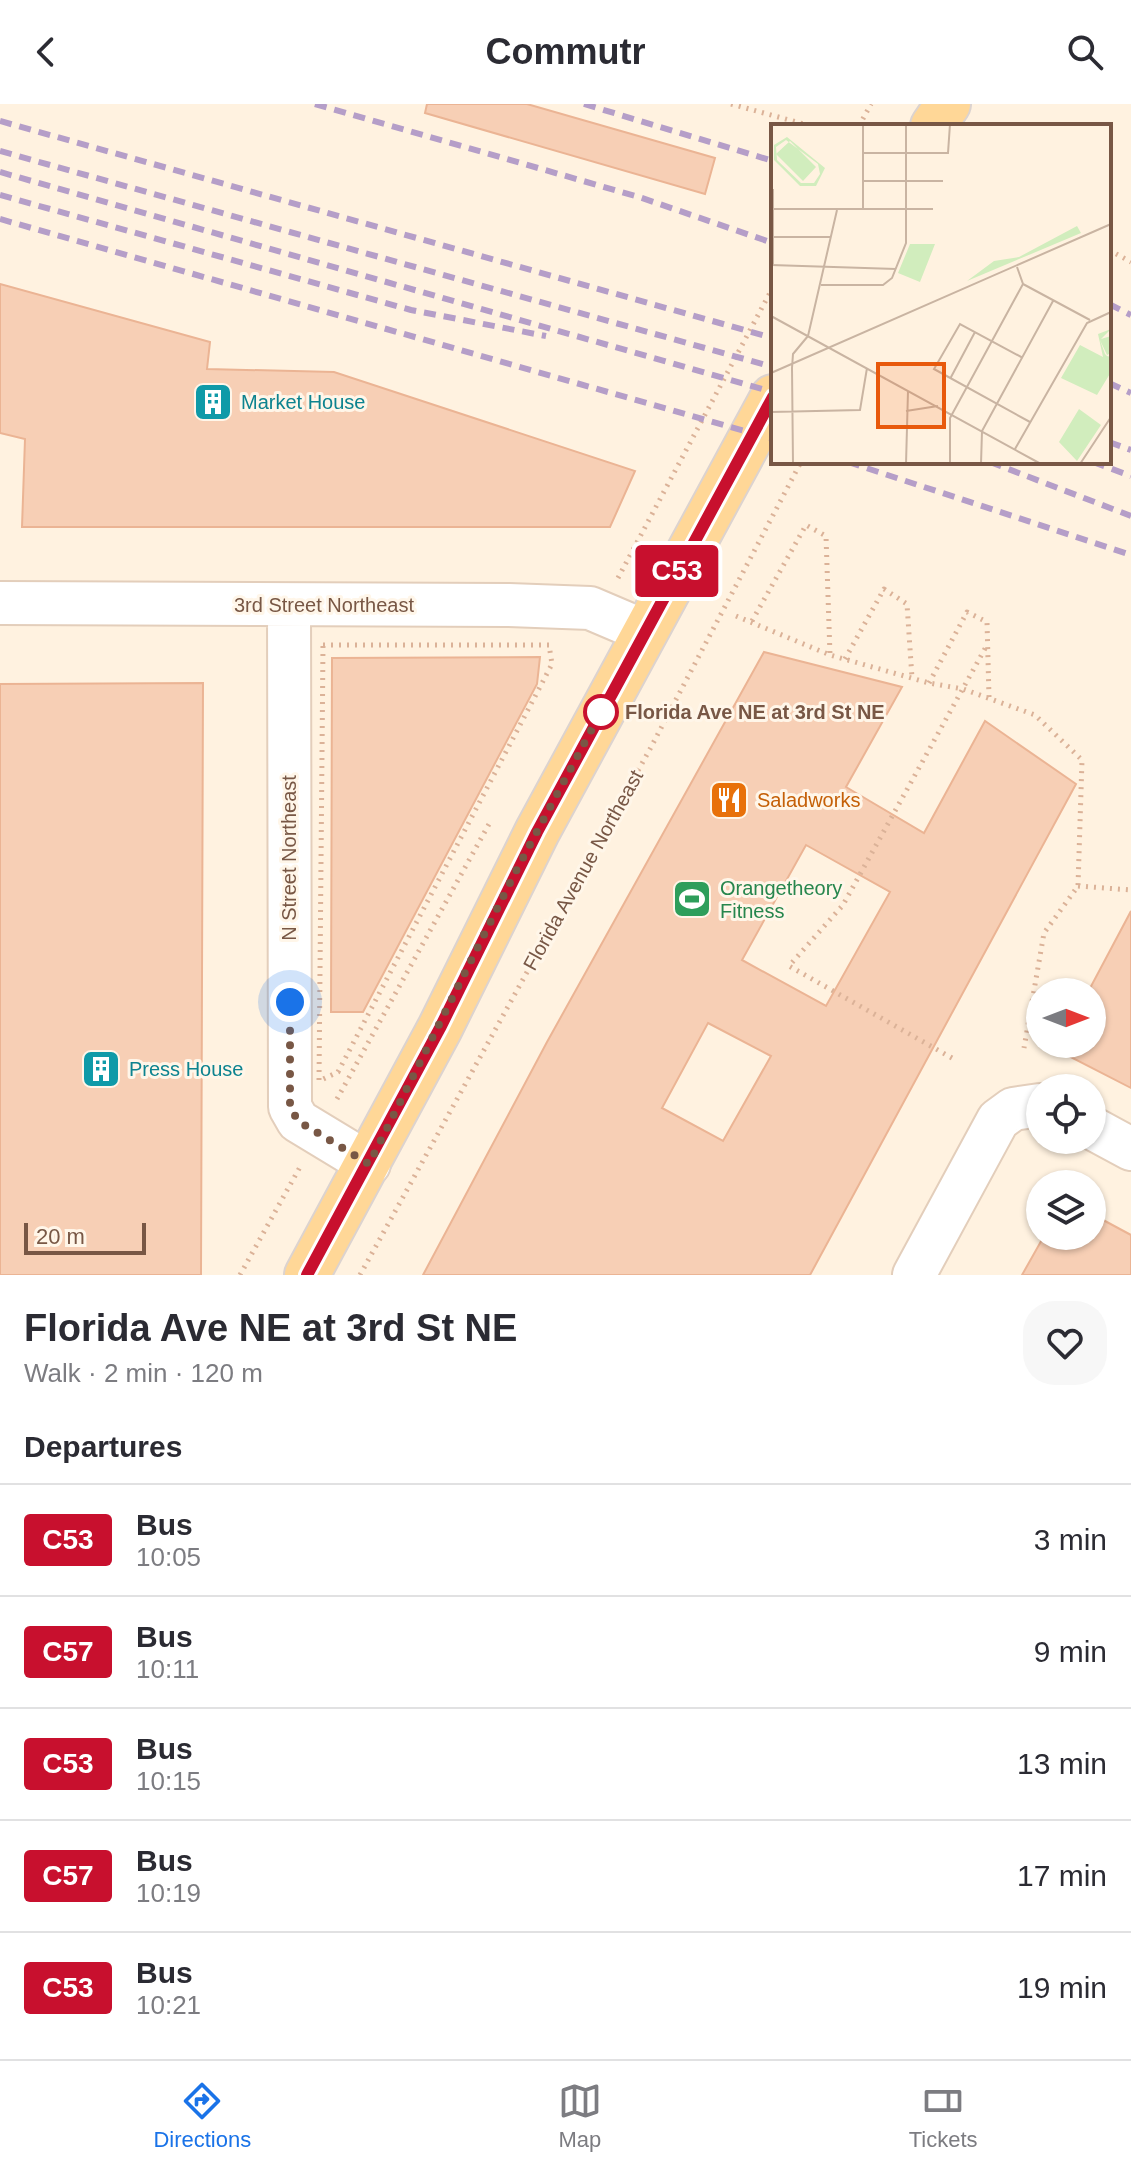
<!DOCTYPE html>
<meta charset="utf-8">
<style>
:root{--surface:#fff;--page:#f7f7f7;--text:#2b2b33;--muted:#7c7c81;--line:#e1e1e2;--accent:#1a73e8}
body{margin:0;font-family:Helvetica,sans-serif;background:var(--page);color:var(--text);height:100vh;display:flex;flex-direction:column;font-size:30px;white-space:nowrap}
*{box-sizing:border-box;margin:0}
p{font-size:26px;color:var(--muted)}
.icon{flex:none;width:44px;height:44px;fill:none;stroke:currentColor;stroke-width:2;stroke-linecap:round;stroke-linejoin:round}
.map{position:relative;height:1171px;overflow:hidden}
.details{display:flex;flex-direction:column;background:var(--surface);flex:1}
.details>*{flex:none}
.badge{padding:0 16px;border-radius:6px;font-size:28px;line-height:52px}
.needle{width:52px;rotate:90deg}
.controls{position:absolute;left:1026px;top:874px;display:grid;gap:16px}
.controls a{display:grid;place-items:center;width:80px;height:80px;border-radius:50%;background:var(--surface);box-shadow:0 2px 6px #0004;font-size:40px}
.scale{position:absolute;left:24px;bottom:20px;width:122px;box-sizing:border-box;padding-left:8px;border:4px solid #785745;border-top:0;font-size:22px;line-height:28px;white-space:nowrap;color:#785745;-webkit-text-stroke:6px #fff6e9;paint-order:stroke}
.you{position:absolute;width:40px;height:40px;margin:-20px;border:6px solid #fff;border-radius:50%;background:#1a73e8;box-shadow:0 0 0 12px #1a73e833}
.map>.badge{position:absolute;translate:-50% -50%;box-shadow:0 0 0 4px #fff}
h2{padding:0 24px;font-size:30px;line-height:72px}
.round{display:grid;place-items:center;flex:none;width:84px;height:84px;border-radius:32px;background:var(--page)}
.head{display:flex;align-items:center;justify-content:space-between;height:136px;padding:0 24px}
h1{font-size:38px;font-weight:700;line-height:60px}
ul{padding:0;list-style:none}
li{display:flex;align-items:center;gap:24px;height:112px;padding:0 24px;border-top:2px solid var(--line)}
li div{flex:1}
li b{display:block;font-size:30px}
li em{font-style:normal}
li .badge{min-width:88px;font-weight:700;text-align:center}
header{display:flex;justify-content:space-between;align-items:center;height:104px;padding:0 24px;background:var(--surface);font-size:36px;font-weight:700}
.dock{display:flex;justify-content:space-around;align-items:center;height:112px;border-top:2px solid var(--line);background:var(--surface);font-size:22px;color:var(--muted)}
.dock a{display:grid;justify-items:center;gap:4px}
.dock .active{color:var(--accent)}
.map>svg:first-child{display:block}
.building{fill:#f7cfb5;stroke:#ebb494;stroke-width:2;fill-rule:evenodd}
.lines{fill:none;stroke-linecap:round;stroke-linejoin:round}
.minor-casing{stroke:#e3cebb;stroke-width:46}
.major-casing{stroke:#dcd3cf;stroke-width:48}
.path{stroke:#dbb298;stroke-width:5;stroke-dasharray:2 6;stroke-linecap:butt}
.minor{stroke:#fff;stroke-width:42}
.major{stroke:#ffd797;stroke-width:44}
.rail{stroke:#b59ec8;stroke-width:6;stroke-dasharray:12 8;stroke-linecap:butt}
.line-casing{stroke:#fff;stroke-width:18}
.line{stroke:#c8102e;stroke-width:12}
.walk{stroke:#785745;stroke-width:8;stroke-dasharray:0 14.4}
.stop-dot{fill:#fff;stroke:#c8102e;stroke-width:4}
.labels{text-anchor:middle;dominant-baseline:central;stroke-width:6;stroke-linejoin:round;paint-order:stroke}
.culture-label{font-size:20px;fill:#0d838f;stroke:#fff6e9;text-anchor:start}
.street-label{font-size:20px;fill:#785745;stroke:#fff6e9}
.stop-label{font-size:20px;font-weight:bold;fill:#785745;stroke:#fff6e9;text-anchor:start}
.food-label{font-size:20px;fill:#c56008;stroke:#fff6e9;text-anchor:start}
.leisure-label{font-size:20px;fill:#27864d;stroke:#fff6e9;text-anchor:start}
.inset-road{fill:none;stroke:#c9b4a2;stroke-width:2}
.view{fill:#e8590c;fill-opacity:0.15;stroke:#e8590c;stroke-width:4}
.inset-edge{fill:none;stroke:#785745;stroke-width:4}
</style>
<header><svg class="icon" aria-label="back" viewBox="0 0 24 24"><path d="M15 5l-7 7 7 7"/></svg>Commutr<svg class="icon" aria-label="search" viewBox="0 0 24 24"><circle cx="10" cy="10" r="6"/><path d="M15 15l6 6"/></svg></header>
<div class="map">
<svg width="1131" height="1171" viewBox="0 0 1131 1171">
<rect width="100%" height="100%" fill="#fff2e0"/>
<path class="building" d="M 427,0 L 527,0 L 715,54 L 705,90 L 425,9 Z
M 0,180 L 210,238 L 207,265 L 334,268 L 635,367 L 610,423 L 22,423 L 25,335 L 0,329 Z
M 764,548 L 902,583 L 846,683 L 924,729 L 985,617 L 1076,680 L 810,1171 L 423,1171 L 547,938 ZM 806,741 L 890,788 L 826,902 L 742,856 ZM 708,919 L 771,952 L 723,1037 L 662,1004 Z
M 540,553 L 537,580 L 363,908 L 331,908 L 332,554 Z
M 203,579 L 201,1171 L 0,1171 L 0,580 Z
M 1131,807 L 1131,984 L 1057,946 L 1060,940 L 1092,940 L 1092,888 L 1088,888 Z
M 1092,1110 L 1131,1131 L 1131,1171 L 1022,1171 L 1044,1132 L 1092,1132 Z"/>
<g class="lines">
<g class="minor-casing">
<path id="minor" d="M 0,499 L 509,501 L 590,504 L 644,527
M 289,501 L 290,1003 L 298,1017 L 369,1060
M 1092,1024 L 1131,1045
M 914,1171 L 998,1016 L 1013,1005 L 1040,1001"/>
</g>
<g class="major-casing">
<path id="major" d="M 933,22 L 948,0
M 307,1171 L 440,924 L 537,728 L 773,293"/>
</g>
<path class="path" d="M 731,0 L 811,22
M 859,22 L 871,0
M 1109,146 L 1131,158
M 618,474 L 773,183
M 736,512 L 830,551 L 929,579 L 963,585 L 1035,611 L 1082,656 L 1078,782 L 1044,829 L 1024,944
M 752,517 L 806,421 L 826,432 L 830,551
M 323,541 L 549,541 L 552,560 L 338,968 L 319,977 Z
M 845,555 L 884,485 L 907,500 L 912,574
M 929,579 L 967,508 L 987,518 L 989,593
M 1078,782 L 1131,786
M 952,954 L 789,862 L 843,801 L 987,541
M 337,995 L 489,720
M 240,1171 L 300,1063
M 360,1171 L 650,645 L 801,358"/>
<use href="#minor" class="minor"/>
<use href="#major" class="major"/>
<path class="rail" d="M 315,0 L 639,93 L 773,139
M 584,0 L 773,57
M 0,17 L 773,234
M 0,47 L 773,263
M 0,68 L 773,288
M 0,91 L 411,206 L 546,232
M 0,115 L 773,335
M 1109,200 L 1131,211
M 1109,279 L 1131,289
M 1109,338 L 1131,346
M 848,358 L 1131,451
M 990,358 L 1131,412
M 1093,358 L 1131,372"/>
</g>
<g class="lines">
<g class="line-casing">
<path id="line" d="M 307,1171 L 440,924 L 537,728 L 773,293"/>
</g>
<use href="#line" class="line"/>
<path class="walk" d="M 290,898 L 290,1003 L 298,1017 L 369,1060 L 517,765 L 601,608"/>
</g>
<defs>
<g id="building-square" transform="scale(2)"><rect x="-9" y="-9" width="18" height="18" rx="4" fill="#0f9aa8" stroke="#fff6e9"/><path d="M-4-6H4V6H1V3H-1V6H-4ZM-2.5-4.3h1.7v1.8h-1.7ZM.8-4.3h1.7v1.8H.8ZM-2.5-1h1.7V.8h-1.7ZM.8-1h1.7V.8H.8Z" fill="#fff"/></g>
<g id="restaurant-square" transform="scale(2)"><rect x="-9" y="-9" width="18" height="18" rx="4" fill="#e8710a" stroke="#fff6e9"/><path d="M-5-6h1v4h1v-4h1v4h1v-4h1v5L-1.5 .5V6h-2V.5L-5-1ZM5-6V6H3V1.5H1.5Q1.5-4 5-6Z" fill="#fff"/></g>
<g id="stadium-square" transform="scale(2)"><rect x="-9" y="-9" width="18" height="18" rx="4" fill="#2e9e5b" stroke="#fff6e9"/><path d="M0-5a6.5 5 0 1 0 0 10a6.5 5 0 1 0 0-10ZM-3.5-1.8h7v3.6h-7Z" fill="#fff"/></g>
</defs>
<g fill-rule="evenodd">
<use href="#building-square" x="213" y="298"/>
<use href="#restaurant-square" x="729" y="696"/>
<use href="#stadium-square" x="692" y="795"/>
<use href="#building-square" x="101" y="965"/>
</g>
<circle class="stop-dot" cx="601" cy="608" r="16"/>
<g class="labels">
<g class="culture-label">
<text x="241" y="298">Market House</text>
<text x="129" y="965">Press House</text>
</g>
<g class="street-label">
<text x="324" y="501">3rd Street Northeast</text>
<text transform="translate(289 754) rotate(-90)">N Street Northeast</text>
<text transform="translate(583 766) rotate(-61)">Florida Avenue Northeast</text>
</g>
<g class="stop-label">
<text x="625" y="608">Florida Ave NE at 3rd St NE</text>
</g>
<g class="food-label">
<text x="757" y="696">Saladworks</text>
</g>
<g class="leisure-label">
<text x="720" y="784">Orangetheory<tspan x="720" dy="23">Fitness</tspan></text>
</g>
</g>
<g transform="translate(771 20)">
<rect width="340" height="340" fill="#fff2e0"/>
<path d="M 16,13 L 54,44 L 45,62 L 29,62 L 3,36 L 3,21 ZM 15,16 L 47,40 L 49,50 L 43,59 L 30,59 L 6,36 L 5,23 ZM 19,17 L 45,43 L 32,57 L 5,30 ZM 306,102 L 310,109 L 196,157 L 223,137 L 248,133 ZM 139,120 L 164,120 L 149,158 L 127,149 ZM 340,205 L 330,215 L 340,212 L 340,229 L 336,231 L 329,216 L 334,230 L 336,232 L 340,233 L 340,248 L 326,271 L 290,254 L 309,221 L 332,233 L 327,210 ZM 308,285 L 330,301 L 306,337 L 288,318 Z" fill="#d1edbd" fill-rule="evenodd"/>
<path class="inset-road" d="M 92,1 L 178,1M 92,29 L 177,29 L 179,0M 92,57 L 172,57M 2,65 L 2,141M 0,85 L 162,85M 92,85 L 92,0M 2,113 L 60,113M 0,141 L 125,145M 252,160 L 319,196M 50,161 L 112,161 L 121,154 L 135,119 L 135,0M 0,192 L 270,340M 37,212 L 66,86M 252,234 L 189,200 L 163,245 L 259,298M 21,244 L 22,340M 21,244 L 22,230 L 37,212M 0,249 L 340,100M 179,255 L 204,208M 135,287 L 167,282M 0,288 L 89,286 L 96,244M 244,325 L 316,199 L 340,188M 135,340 L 137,267M 179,340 L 179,294 L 252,160 L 246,143M 210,340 L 211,307 L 282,177M 309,340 L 340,293"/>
<path class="view" d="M 107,240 L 173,240 L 173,303 L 107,303 Z"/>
<rect width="340" height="340" class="inset-edge"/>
</g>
</svg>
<div class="controls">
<a><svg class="needle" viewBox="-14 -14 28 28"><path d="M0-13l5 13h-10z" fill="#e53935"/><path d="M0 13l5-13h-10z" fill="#7c7c81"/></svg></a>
<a><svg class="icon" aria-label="locate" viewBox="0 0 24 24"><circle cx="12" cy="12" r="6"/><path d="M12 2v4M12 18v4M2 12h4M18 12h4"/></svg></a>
<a><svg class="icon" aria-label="layers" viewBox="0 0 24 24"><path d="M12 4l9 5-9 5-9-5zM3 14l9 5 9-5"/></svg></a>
</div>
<div class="scale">20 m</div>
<div class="you" style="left:290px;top:898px"></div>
<b class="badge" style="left:677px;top:467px;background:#c8102e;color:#fff">C53</b>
</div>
<section class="details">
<div class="head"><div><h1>Florida Ave NE at 3rd St NE</h1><p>Walk · 2 min · 120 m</p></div><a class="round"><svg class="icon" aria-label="heart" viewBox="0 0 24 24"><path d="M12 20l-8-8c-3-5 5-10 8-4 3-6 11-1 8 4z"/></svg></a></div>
<h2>Departures</h2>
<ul>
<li><span class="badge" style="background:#c8102e;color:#fff">C53</span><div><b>Bus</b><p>10:05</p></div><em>3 min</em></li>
<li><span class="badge" style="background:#c8102e;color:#fff">C57</span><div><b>Bus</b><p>10:11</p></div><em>9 min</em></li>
<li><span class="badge" style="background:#c8102e;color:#fff">C53</span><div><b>Bus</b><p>10:15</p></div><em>13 min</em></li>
<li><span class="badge" style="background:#c8102e;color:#fff">C57</span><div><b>Bus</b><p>10:19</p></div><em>17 min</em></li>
<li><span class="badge" style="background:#c8102e;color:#fff">C53</span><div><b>Bus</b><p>10:21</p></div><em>19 min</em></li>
</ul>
</section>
<nav class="dock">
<a class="active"><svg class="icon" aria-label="directions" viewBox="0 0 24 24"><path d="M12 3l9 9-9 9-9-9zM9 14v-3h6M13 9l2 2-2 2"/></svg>Directions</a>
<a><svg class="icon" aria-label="map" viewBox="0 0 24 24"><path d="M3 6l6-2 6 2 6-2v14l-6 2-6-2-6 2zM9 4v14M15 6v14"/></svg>Map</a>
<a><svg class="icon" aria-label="tickets" viewBox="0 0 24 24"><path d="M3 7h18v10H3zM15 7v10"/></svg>Tickets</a>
</nav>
